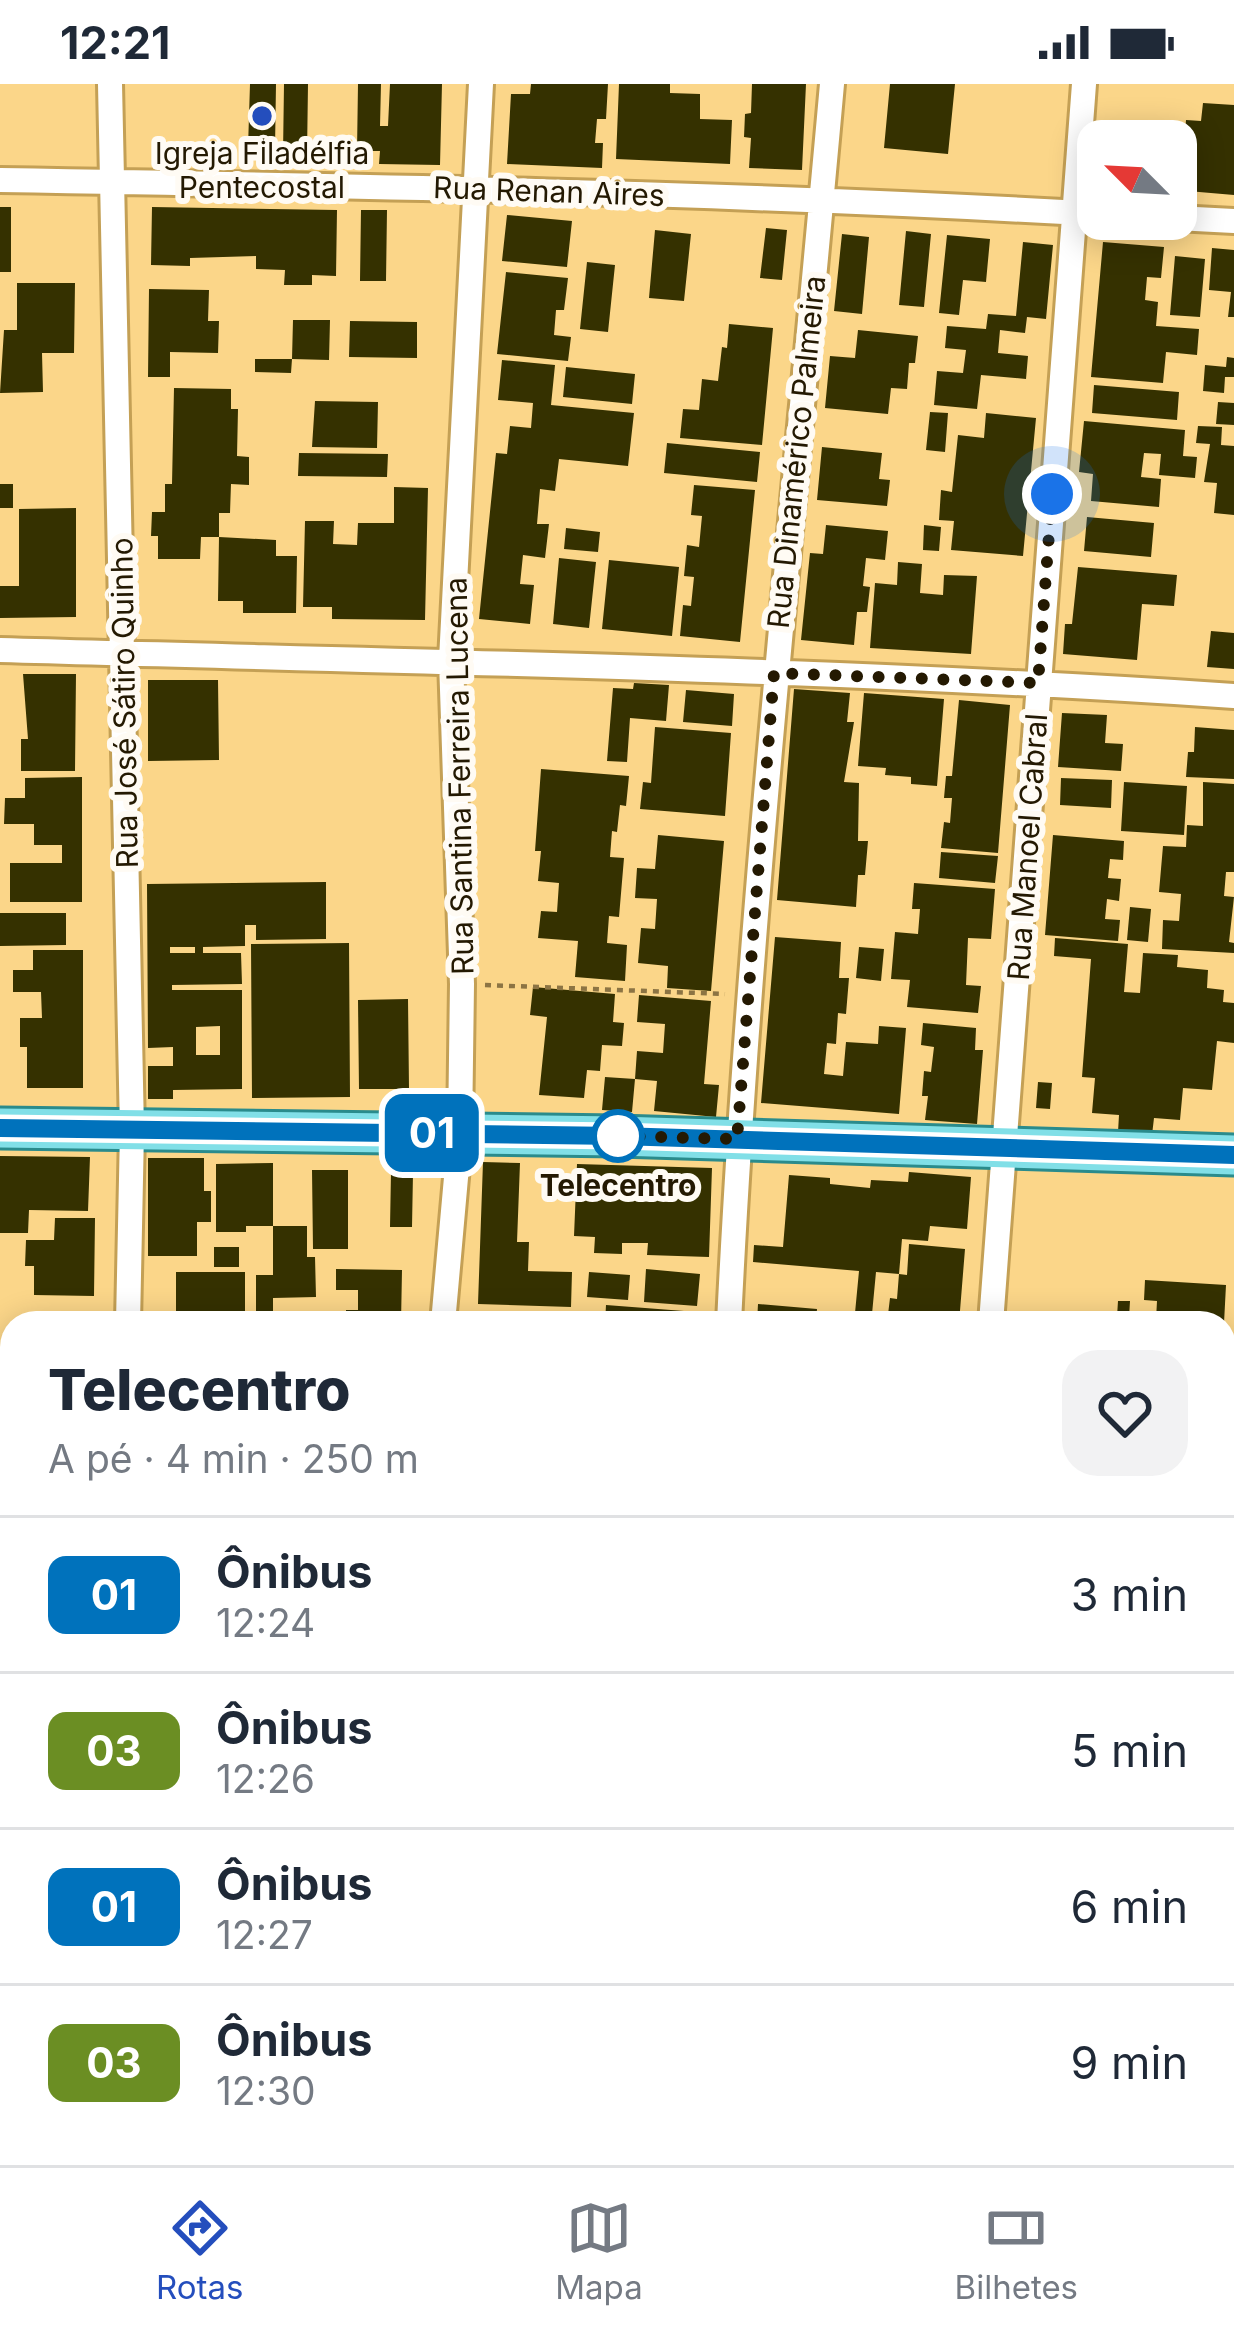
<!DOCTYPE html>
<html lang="pt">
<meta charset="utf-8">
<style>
:root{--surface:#fff;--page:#f2f2f3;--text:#1f2937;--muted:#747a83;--line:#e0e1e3;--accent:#244ebd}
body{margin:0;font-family:Inter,sans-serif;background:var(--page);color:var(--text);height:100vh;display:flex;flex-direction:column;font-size:45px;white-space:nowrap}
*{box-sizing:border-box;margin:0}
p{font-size:39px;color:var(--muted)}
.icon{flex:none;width:66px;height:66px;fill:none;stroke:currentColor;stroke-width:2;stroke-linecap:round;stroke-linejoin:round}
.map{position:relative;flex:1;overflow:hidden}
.drawer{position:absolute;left:0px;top:1227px;width:1236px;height:855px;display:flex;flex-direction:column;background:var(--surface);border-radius:36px 36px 0 0;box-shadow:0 6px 30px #0003}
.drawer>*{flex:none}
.badge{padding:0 24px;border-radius:18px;font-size:42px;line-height:78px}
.needle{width:78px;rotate:294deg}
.fabs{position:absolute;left:1077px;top:36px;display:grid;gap:24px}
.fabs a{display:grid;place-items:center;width:120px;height:120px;border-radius:24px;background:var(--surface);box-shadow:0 6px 30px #0003;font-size:60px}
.you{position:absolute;width:60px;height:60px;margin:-30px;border:9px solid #fff;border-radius:50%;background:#1a73e8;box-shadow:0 0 0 18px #1a73e833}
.map>.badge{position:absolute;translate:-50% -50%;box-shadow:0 0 0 6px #fff}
.round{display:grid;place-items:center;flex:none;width:126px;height:126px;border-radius:36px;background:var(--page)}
.overview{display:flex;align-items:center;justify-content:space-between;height:204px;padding:0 48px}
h1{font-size:57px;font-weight:800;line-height:90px}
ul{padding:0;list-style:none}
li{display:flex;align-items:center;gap:36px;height:156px;padding:0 48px;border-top:3px solid var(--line)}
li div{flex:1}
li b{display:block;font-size:45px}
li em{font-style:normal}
li .badge{min-width:132px;font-weight:700;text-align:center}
.status{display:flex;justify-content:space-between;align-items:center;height:84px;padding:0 60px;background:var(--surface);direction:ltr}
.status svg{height:33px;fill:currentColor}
.tabs{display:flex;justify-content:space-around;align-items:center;height:168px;border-top:3px solid var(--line);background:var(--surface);font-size:33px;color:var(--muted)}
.tabs a{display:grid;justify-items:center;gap:6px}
.tabs .on{color:var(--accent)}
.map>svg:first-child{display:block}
.building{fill:#353100;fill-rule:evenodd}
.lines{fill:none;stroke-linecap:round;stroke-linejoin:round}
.street-casing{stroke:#c4a055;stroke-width:30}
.primary-casing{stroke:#2a8b8c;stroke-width:45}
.path{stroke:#8c7443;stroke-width:4.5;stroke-dasharray:6 6;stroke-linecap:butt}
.street{stroke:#fff;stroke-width:24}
.primary{stroke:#81dfe7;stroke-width:39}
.line-casing{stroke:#fff;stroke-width:27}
.line{stroke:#0072bc;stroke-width:18}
.walk{stroke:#241902;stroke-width:12;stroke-dasharray:0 21.6}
.poi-dot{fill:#244ebd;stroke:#fffbf4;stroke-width:4.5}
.stop-dot{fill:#fff;stroke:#0072bc;stroke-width:6}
.labels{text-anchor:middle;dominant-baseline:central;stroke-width:12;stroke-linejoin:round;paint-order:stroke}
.poi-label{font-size:30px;fill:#241902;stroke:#fffbf4}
.street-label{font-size:30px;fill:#241902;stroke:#fffbf4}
.stop-label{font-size:30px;font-weight:bold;fill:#241902;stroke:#fffbf4}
</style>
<div class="status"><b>12:21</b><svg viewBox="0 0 49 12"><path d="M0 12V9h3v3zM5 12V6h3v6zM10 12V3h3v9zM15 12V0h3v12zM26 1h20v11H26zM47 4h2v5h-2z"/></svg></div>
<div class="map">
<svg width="1234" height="2081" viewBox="0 0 1234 2081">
<rect width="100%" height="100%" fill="#fbd689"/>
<path class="building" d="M 250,0 L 276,0 L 275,64 L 248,64 Z
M 284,0 L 308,0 L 307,71 L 283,70 Z
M 358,0 L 381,0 L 380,42 L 388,42 L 390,0 L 442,0 L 440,81 L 379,80 L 380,67 L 357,67 Z
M 531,0 L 608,0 L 606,35 L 597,35 L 595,59 L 603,59 L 602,84 L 507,80 L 511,10 L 530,10 Z
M 619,0 L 670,0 L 670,9 L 700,10 L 700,35 L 732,36 L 730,80 L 616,75 Z
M 752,0 L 806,0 L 802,86 L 749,84 L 751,54 L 744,53 L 745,30 L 751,29 Z
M 890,0 L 955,0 L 948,70 L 884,64 Z
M 1203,19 L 1234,21 L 1234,111 L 1176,106 L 1176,59 L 1184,60 L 1186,36 L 1201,37 Z
M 1137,41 L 1161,43 L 1160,57 L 1136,57 Z
M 0,123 L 11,123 L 11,188 L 0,188 Z
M 152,123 L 337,126 L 336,192 L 312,191 L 312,201 L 284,201 L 285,186 L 256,185 L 256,172 L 190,174 L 190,182 L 151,181 Z
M 361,126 L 387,126 L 386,197 L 360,197 Z
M 507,131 L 572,137 L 567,183 L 502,177 Z
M 766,144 L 787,146 L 782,196 L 760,194 Z
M 655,146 L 691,150 L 684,217 L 649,214 Z
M 906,147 L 931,150 L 924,223 L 899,221 Z
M 842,150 L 869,153 L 862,230 L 834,227 Z
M 947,151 L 990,155 L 986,198 L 963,196 L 959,231 L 939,229 Z
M 1023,158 L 1053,161 L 1046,235 L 1027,233 L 1025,249 L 1000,246 L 998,269 L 1028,272 L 1026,295 L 981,291 L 977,325 L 934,321 L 937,287 L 963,289 L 966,266 L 945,264 L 947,242 L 986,245 L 988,230 L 1016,232 Z
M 1103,158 L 1164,163 L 1161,194 L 1147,193 L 1145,216 L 1158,218 L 1156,242 L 1199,245 L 1197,271 L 1166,268 L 1163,299 L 1091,293 Z
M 1212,164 L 1234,166 L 1234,233 L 1228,233 L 1231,208 L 1209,206 Z
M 1175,172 L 1205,175 L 1200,233 L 1170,231 Z
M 587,178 L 615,181 L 608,248 L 580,245 Z
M 506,188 L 568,194 L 564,226 L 556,226 L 554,251 L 571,253 L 568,277 L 497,270 Z
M 17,199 L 75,199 L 74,269 L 42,269 L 43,308 L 0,309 L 4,246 L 17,246 Z
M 149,205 L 209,206 L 208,237 L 219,237 L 218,269 L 170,268 L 170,293 L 148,293 Z
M 293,236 L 330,236 L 329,276 L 292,275 L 291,289 L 255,288 L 255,275 L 292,275 Z
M 350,237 L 417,238 L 417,274 L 349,273 Z
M 729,240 L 773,244 L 762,361 L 680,354 L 683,325 L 699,326 L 702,295 L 718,297 L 722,263 L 727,264 Z
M 858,246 L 918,252 L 915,279 L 909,279 L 907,305 L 891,304 L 888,330 L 825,324 L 830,272 L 855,274 Z
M 1227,273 L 1234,274 L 1234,293 L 1225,293 L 1224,309 L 1203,307 L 1205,281 L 1226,283 Z
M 502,276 L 555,281 L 551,321 L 634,329 L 628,382 L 559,375 L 555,407 L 540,405 L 537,440 L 549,440 L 545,474 L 523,471 L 520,500 L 534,501 L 530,540 L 479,535 L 496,369 L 507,370 L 510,342 L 531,344 L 533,319 L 498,316 Z
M 566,283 L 635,290 L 632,320 L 563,313 Z
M 1094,301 L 1179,308 L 1177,336 L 1092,329 Z
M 174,304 L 231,305 L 231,325 L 238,325 L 237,372 L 249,373 L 249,401 L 231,400 L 230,429 L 219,429 L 219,453 L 201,453 L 200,475 L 158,475 L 158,452 L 151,452 L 152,428 L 165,428 L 165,400 L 172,400 Z
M 315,317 L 378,318 L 377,364 L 312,363 Z
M 1218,318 L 1234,319 L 1234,341 L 1216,340 Z
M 930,328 L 948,329 L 945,368 L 926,366 Z
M 986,329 L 1036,334 L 1023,472 L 951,466 L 954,437 L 939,436 L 941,406 L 952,408 L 958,351 L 984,354 Z
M 1084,337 L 1185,346 L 1183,372 L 1197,373 L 1195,394 L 1159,391 L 1161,370 L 1144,369 L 1141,393 L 1161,395 L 1159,423 L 1091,417 L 1093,390 L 1079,388 Z
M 1198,342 L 1222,343 L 1221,361 L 1234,362 L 1234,431 L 1214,429 L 1217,399 L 1204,398 L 1210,360 L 1196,359 Z
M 667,359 L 760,368 L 757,398 L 664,389 Z
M 822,363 L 882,369 L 879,395 L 890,396 L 887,422 L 817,416 Z
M 299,369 L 388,370 L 387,393 L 298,392 Z
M 0,400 L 13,400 L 13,424 L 0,424 Z
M 694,401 L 755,406 L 740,558 L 680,552 L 683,521 L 691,522 L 694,493 L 684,492 L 687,461 L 699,463 L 702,432 L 691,431 Z
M 394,403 L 428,404 L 425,536 L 332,535 L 332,523 L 303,523 L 305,437 L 334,437 L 333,460 L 357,461 L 358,439 L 394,439 Z
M 76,424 L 76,533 L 0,534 L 0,502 L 19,502 L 19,425 Z
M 1087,433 L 1154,439 L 1151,473 L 1084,467 Z
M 826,441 L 888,447 L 885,476 L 866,474 L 863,502 L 870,503 L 867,528 L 857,528 L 854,561 L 801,556 L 810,469 L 823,470 Z
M 924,441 L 941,443 L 939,467 L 923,466 Z
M 566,444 L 600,448 L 598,468 L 564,465 Z
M 219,453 L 276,456 L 276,472 L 297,472 L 296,529 L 243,529 L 243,517 L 218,517 Z
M 559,474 L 596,478 L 589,544 L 553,540 Z
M 609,476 L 679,483 L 672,552 L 602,545 Z
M 898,478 L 922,480 L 920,509 L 943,511 L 944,491 L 977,492 L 971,570 L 870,564 L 875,499 L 897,501 Z
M 1078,483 L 1177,491 L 1174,522 L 1142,520 L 1137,576 L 1063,570 L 1065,540 L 1072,540 Z
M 1211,547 L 1234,549 L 1234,585 L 1207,583 Z
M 23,590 L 76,590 L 75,687 L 21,687 L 21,655 L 28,655 Z
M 148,596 L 218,596 L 219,676 L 148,677 Z
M 634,599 L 669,601 L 666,637 L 630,634 L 627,678 L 607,677 L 613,604 L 633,605 Z
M 794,605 L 850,609 L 847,638 L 854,638 L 844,698 L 859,699 L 858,757 L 868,757 L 865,791 L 858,791 L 856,823 L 777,816 Z
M 686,606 L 734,610 L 732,642 L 683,638 Z
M 864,609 L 944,615 L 937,702 L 911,700 L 911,693 L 885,691 L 886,684 L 858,682 Z
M 959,616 L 1010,621 L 998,769 L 941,764 L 944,738 L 950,739 L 952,714 L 944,714 L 946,692 L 952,692 Z
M 1062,629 L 1107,631 L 1105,659 L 1123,660 L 1121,687 L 1058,683 Z
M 655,643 L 731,649 L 725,732 L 640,725 L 643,698 L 651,699 Z
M 1195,643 L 1234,646 L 1234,695 L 1186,693 L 1188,668 L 1194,668 Z
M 541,685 L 629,692 L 626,722 L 620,721 L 617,748 L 612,747 L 610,773 L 624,774 L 619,833 L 609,832 L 607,859 L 627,861 L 625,897 L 575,893 L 578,857 L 538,854 L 541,827 L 557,828 L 559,799 L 538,797 L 541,767 L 535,767 Z
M 82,693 L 82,818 L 10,818 L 10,779 L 62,779 L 62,761 L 34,761 L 34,740 L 4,740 L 5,714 L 25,714 L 25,694 Z
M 1061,694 L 1112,696 L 1111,724 L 1060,721 Z
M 1124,698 L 1187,702 L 1184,751 L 1121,747 Z
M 1203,698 L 1234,700 L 1234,788 L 1226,788 L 1224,812 L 1234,813 L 1229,858 L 1234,859 L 1234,869 L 1162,865 L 1163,836 L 1179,837 L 1181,810 L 1159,808 L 1163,762 L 1186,763 L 1187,741 L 1203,742 Z
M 658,751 L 724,757 L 711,907 L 667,904 L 668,882 L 638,879 L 641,844 L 655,845 L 657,815 L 635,814 L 637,784 L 655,785 Z
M 1053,751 L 1124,757 L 1123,776 L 1110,775 L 1108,794 L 1121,795 L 1119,817 L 1107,815 L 1105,835 L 1120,836 L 1118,857 L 1045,851 Z
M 941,768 L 998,772 L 995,799 L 939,794 Z
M 326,798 L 326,855 L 256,856 L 256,841 L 245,841 L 245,862 L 203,863 L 203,869 L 241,869 L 242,900 L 172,901 L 172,906 L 242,906 L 242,1005 L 173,1006 L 173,1015 L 148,1015 L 148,982 L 173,982 L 173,963 L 148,964 L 147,800 ZM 170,863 L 195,863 L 195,869 L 170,869 ZM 220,942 L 220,971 L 196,971 L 196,943 Z
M 914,799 L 995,805 L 991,855 L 968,854 L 966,901 L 981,902 L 978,929 L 907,923 L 910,896 L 891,895 L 895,848 L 918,850 L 920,825 L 912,825 Z
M 1130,823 L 1151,825 L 1148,858 L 1127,856 Z
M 0,829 L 66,829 L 66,861 L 0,862 Z
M 775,853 L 841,858 L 839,894 L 849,894 L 846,930 L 838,929 L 836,960 L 827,959 L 824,990 L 843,992 L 846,958 L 878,960 L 879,942 L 906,944 L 899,1030 L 761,1019 Z
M 1055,854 L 1128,860 L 1124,908 L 1140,909 L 1143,869 L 1178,871 L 1177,883 L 1208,886 L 1207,904 L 1224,906 L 1223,918 L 1234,919 L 1234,959 L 1217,957 L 1212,1006 L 1183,1004 L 1180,1036 L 1154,1034 L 1152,1051 L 1118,1048 L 1119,1031 L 1092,1029 L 1095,994 L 1082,993 L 1091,875 L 1054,872 Z
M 349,859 L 350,1013 L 252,1014 L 251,860 Z
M 859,863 L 884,865 L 881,897 L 856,894 Z
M 33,866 L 83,866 L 83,1004 L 27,1004 L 27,963 L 20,963 L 20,934 L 42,934 L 41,908 L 13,908 L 13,886 L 33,886 Z
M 533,903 L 615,910 L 613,938 L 624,939 L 622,962 L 602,961 L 600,987 L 587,986 L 584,1014 L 539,1011 L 547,933 L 530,931 Z
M 639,911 L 711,917 L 704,1000 L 719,1001 L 716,1033 L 654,1027 L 657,997 L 635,995 L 637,967 L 663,969 L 665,940 L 637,938 Z
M 408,915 L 409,1005 L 359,1005 L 358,916 Z
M 923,939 L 976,944 L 975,966 L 983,966 L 977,1040 L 925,1036 L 928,1012 L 922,1012 L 924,987 L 931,988 L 934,963 L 921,961 Z
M 605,993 L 635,995 L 632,1028 L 602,1026 Z
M 1038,998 L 1052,999 L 1050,1025 L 1036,1024 Z
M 0,1072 L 90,1073 L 88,1127 L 29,1126 L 28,1149 L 0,1149 Z
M 148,1074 L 204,1074 L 204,1107 L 211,1107 L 211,1138 L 197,1138 L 197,1172 L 148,1172 Z
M 483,1078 L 520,1079 L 517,1158 L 529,1158 L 528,1187 L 572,1188 L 571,1223 L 478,1220 Z
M 273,1079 L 273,1142 L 246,1142 L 246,1148 L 216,1148 L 216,1080 Z
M 577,1080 L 712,1084 L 709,1173 L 647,1171 L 648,1159 L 622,1159 L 622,1170 L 594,1169 L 595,1153 L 574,1152 Z
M 312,1086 L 348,1086 L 348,1165 L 313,1165 Z
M 391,1088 L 413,1089 L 412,1143 L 390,1143 Z
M 909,1088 L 971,1093 L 967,1145 L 930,1142 L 928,1157 L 902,1155 L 899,1190 L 907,1191 L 909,1160 L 965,1165 L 959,1239 L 887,1239 L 890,1214 L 897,1215 L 899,1190 L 876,1188 L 872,1230 L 855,1229 L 859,1187 L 753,1178 L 754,1161 L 783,1163 L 789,1091 L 830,1094 L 830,1100 L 870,1104 L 871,1096 L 908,1098 Z
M 55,1134 L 95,1134 L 94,1212 L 34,1211 L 34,1182 L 25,1182 L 26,1156 L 54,1156 Z
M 273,1142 L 307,1142 L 307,1173 L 315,1173 L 316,1213 L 273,1214 L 273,1239 L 151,1239 L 151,1235 L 256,1234 L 256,1191 L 273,1191 Z
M 214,1163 L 239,1163 L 239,1183 L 214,1183 Z
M 336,1185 L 402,1186 L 401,1239 L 346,1239 L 346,1226 L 358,1226 L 358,1206 L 336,1206 Z
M 646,1185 L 700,1190 L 697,1222 L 644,1218 Z
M 176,1188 L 245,1188 L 245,1228 L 176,1229 Z
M 589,1188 L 630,1191 L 628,1216 L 587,1213 Z
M 1145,1196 L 1226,1201 L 1224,1239 L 1156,1236 L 1157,1217 L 1144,1216 Z
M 1118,1217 L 1130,1217 L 1129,1234 L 1117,1233 Z
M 758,1220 L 817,1225 L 816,1239 L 757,1239 Z
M 606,1221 L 684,1227 L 683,1239 L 605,1239 Z
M 478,1230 L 521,1231 L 521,1239 L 477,1239 Z
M 3,1384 L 12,1388 L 12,1441 L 0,1436 Z
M 0,1515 L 12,1516 L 12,1591 L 0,1592 Z
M 0,1679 L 12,1682 L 12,1696 L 0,1695 Z
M 0,1744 L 12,1754 L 12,1863 L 0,1852 L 7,1838 L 0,1832 L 0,1824 L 9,1815 L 0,1807 Z
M 1234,1812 L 1234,1882 L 1226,1897 L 1234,1902 L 1224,1922 L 1224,1832 Z
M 12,1910 L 12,2001 L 0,2014 L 0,1918 L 2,1920 Z
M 1227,1931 L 1234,1935 L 1234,2035 L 1224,2030 Z
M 56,2070 L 150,2070 L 140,2081 L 46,2081 Z
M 174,2070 L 216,2070 L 206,2081 L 164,2081 Z
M 250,2070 L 287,2070 L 299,2081 L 262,2081 Z
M 390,2070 L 407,2070 L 419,2081 L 380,2081 Z
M 536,2070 L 543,2070 L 556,2081 L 527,2081 Z
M 574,2070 L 660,2070 L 651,2081 L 564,2081 Z
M 720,2070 L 767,2070 L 758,2081 L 710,2081 Z
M 818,2070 L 885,2070 L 876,2081 L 814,2081 L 811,2078 Z
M 963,2070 L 992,2070 L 1012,2081 L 957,2081 Z
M 1030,2070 L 1139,2070 L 1147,2076 L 1152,2070 L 1162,2070 L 1176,2081 L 1035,2081 L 1038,2077 Z"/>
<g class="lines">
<g class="street-casing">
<path id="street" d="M 110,0 L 132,1047 L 128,1239
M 0,96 C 366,102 732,109 1098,130
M 1176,134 L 1234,137
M 0,566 C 412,578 823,584 1234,612
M 443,1239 L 460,1049 L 462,900 L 451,576 L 481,0
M 729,1239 C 749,825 795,413 832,0
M 991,1239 L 1084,0
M 1224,1637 L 1234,1470
M 0,1719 L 12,1723
M 434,2070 L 447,2081
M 0,2072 L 12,2059
M 364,2081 L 374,2070
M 683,2081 L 693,2070
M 920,2081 L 930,2070"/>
</g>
<g class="primary-casing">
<path id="primary" d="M 0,1044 L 618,1052 L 1234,1071
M 0,1466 L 12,1471
M 1218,2070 L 1234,2078"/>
</g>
<path class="path" d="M 485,901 L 725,910"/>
<use href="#street" class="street"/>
<use href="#primary" class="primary"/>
</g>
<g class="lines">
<g class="line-casing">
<path id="line" d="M 0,1044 L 618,1052 L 1234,1071"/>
</g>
<use href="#line" class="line"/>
<path class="walk" d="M 618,1052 L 737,1055 L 774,589 L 1038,599 L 1052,410"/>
</g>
<circle class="poi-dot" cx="262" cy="32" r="12"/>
<circle class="stop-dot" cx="618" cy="1052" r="24"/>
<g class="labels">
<g class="poi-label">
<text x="262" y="69">Igreja Filadélfia<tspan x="262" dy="34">Pentecostal</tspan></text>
</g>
<g class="street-label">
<text transform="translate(549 107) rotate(2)">Rua Renan Aires</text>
<text transform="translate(796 368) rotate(-84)">Rua Dinamérico Palmeira</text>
<text transform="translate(124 619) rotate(-91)">Rua José Sátiro Quinho</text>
<text transform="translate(459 692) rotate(-91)">Rua Santina Ferreira Lucena</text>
<text transform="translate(1027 763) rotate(-86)">Rua Manoel Cabral</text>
</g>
<g class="stop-label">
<text x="618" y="1101">Telecentro</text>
</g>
</g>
</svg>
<div class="fabs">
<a><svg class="needle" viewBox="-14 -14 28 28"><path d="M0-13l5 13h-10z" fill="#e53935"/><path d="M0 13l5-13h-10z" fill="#747a83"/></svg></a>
</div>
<div class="you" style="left:1052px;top:410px"></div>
<b class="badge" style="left:432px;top:1049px;background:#0072bc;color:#fff">01</b>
<section class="drawer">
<div class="overview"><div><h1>Telecentro</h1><p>A pé · 4 min · 250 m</p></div><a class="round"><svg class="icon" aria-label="heart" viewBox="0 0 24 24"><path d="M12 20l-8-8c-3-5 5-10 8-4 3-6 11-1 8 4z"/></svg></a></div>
<ul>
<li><span class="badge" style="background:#0072bc;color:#fff">01</span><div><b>Ônibus</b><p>12:24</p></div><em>3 min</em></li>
<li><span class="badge" style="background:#6b8e23;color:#fff">03</span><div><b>Ônibus</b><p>12:26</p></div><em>5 min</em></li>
<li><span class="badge" style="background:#0072bc;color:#fff">01</span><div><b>Ônibus</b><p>12:27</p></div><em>6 min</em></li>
<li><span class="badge" style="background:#6b8e23;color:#fff">03</span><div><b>Ônibus</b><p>12:30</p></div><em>9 min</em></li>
</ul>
</section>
</div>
<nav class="tabs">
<a class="on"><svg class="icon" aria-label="directions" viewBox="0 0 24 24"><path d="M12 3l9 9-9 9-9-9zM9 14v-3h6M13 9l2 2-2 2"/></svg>Rotas</a>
<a><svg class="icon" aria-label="map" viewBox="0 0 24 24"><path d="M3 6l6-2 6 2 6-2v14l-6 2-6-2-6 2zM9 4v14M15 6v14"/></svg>Mapa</a>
<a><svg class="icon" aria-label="tickets" viewBox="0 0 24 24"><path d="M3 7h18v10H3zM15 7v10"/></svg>Bilhetes</a>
</nav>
